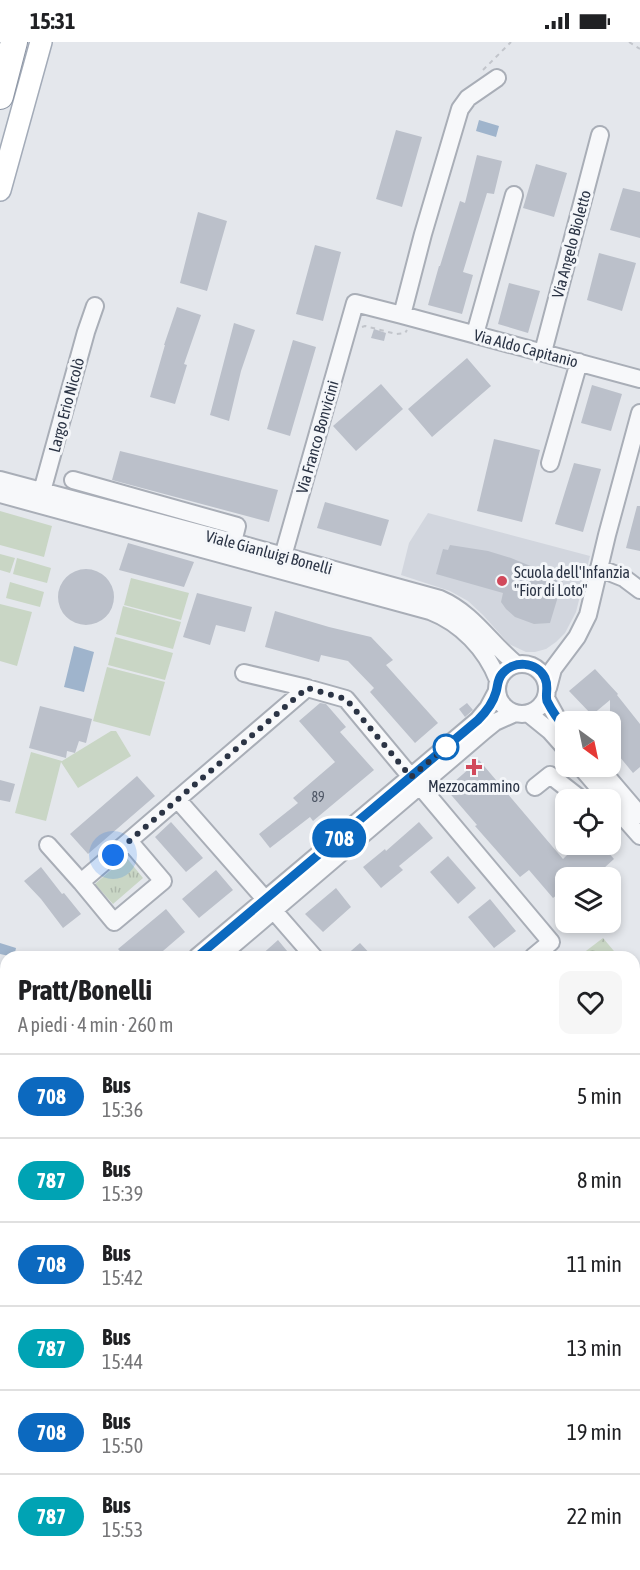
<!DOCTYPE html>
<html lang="it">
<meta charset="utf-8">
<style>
:root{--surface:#fff;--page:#f6f6f6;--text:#202124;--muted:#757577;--line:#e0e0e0}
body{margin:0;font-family:"Asap Condensed",sans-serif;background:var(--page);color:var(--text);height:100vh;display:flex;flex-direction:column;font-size:22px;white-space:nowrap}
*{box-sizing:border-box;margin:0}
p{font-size:20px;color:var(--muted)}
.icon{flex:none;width:33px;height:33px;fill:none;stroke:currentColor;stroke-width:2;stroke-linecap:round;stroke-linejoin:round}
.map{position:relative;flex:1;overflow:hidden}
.side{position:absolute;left:0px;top:909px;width:640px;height:620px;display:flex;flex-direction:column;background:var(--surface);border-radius:18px 18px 0 0;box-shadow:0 3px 9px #0003}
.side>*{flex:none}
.badge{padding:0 12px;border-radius:20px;font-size:21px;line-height:39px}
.needle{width:39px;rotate:147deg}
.tools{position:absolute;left:555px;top:669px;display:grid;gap:12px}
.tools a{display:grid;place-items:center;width:66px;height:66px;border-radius:12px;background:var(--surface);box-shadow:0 3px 9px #0003;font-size:30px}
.you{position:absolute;width:30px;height:30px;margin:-15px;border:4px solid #fff;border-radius:50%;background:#1a73e8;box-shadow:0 0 0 9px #1a73e833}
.map>.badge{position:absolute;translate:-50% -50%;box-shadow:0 0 0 3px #fff}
.round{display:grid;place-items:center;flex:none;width:63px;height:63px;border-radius:12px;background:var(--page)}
.summary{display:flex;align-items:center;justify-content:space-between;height:102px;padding:0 18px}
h1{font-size:28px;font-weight:700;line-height:45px}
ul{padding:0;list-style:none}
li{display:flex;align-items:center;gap:18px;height:84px;padding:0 18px;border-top:2px solid var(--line)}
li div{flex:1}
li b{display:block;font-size:22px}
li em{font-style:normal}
li .badge{min-width:66px;font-weight:700;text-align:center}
.status{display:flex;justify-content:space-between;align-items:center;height:42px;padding:0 30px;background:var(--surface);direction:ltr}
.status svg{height:16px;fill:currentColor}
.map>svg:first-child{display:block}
.built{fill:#d2d6de}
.grass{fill:url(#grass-tufts)}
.forest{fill:url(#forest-crowns)}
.pitch{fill:#c9d6c5}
.water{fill:#9fb4cc}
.building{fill:#bbc0ca}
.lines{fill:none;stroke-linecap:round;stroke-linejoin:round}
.minor-casing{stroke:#a9aeb7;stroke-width:20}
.major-casing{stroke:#a3abb8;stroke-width:24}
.highway-casing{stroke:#8b94a3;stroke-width:28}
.path{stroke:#c2c5cb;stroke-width:2;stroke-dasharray:4.5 4.5;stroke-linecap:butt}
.minor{stroke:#f7f8fa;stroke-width:16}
.major{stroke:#fff;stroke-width:21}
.highway{stroke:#fff;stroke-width:26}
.line-casing{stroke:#fff;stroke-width:14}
.line{stroke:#0c69bf;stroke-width:9}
.walk{stroke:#2b3445;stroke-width:6;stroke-dasharray:0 10.8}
.poi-dot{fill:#d1495b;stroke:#f4f6f9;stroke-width:2}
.stop-dot{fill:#fff;stroke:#0c69bf;stroke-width:3}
.labels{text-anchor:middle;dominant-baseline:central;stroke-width:6;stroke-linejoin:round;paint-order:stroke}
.number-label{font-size:14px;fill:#4f5766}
.street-label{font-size:16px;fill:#2b3445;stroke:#f4f6f9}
.poi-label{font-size:16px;fill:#2b3445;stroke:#f4f6f9;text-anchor:start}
</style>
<div class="status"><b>15:31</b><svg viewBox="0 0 49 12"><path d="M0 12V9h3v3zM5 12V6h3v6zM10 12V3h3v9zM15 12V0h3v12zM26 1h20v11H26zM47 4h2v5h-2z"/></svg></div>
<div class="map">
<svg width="640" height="1528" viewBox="0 0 640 1528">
<defs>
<pattern id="grass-tufts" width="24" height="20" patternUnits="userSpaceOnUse" patternTransform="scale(1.5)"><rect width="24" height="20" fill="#c9d6c5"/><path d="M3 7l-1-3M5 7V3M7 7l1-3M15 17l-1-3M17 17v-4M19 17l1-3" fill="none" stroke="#adb8ab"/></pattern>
<pattern id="forest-crowns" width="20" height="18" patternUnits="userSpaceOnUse" patternTransform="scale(1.5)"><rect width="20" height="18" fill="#c9d6c5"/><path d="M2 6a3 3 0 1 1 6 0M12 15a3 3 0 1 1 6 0" fill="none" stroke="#adb8ab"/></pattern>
</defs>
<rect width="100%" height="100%" fill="#e4e7ec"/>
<path class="built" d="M 428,471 L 590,514 L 576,570 L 565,591 L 556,600 L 546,607 L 535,610 L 526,610 L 509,602 L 483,573 L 468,559 L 450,549 L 401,533 L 409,501 Z"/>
<path class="grass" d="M 126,815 L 143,836 L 113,862 L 95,842 Z
M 181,1522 L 289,1523 L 301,1528 L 179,1528 Z"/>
<path class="forest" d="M 603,896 L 619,915 L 578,915 Z
M 634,933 L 640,939 L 640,1245 L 634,1238 Z
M 640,1350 L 640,1528 L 406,1528 L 411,1522 L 634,1522 L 634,1353 Z"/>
<path class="pitch" d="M 0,469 L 52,484 L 44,515 L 0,503 Z
M 0,512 L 15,516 L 10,531 L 0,528 Z
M 17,516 L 51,526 L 47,541 L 13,532 Z
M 131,536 L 189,551 L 181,578 L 124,563 Z
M 10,540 L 44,550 L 40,565 L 6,556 Z
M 0,562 L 32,570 L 17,624 L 0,619 Z
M 123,564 L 181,580 L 173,607 L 116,592 Z
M 115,595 L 173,611 L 165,638 L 108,623 Z
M 107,625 L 165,640 L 150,694 L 93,679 Z
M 111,689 L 116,689 L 131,714 L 78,746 L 61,720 L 46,779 L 15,771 L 31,710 L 62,719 Z"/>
<path class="water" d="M 479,78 L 499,84 L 496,95 L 476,89 Z
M 74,604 L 94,610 L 84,650 L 64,645 Z
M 0,901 L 16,906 L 14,915 L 0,912 Z"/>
<path class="building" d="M 396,88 L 422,95 L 402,165 L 376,157 Z
M 477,113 L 502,119 L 494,152 L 487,151 L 463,230 L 473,233 L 462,272 L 428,263 L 439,224 L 440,224 L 460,159 L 465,161 Z
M 536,122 L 567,131 L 554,175 L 523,166 Z
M 623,146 L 640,150 L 640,196 L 610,188 Z
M 198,170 L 227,179 L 207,249 L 180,241 Z
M 315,203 L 341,210 L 323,279 L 296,272 Z
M 599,211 L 636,221 L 622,269 L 587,258 Z
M 509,241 L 540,249 L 528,291 L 498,282 Z
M 177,265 L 201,273 L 184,322 L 187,323 L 175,362 L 150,355 L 165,303 L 164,303 Z
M 234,281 L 255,288 L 241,329 L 229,379 L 210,373 Z
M 374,287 L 386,291 L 384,299 L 371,296 Z
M 293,298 L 316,305 L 290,394 L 267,387 Z
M 467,316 L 491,344 L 432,395 L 408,367 Z
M 381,342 L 403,367 L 356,409 L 333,384 Z
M 592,343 L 622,352 L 611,389 L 581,381 Z
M 494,397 L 540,408 L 522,480 L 477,469 Z
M 120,409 L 278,448 L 269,480 L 112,438 Z
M 574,421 L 601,427 L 583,490 L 555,482 Z
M 325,460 L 389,478 L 381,504 L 317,486 Z
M 637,464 L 640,464 L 640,509 L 626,506 Z
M 128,501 L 194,520 L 184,545 L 119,528 Z
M 450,503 L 488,509 L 511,516 L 533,525 L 532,530 L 563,538 L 550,581 L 534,582 L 515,575 L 506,567 L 501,560 L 503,551 L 436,532 L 443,507 L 448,508 Z
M58 555a28 28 0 1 1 56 0a28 28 0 1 1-56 0Z
M 197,551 L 252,565 L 245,590 L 216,583 L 210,603 L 183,595 Z
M 275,569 L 329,585 L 371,595 L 393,618 L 386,623 L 438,681 L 415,701 L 370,650 L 374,646 L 348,619 L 321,613 L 319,620 L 265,605 Z
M 595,627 L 618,652 L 617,653 L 640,682 L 640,725 L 633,731 L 610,703 L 610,658 L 592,673 L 569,649 Z
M 320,661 L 326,662 L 346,685 L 340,690 L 374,728 L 313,779 L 310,775 L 270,806 L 259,792 L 298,761 L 293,756 L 335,720 L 299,679 Z
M 467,661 L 473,668 L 465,675 L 459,667 Z
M 40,664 L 92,677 L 86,701 L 79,699 L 75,711 L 67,709 L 66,716 L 29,706 Z
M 479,718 L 563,817 L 578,802 L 601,802 L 614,817 L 593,836 L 566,836 L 566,846 L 553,856 L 529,828 L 520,835 L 475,784 L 477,783 L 446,747 Z
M 137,734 L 155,754 L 88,812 L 70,792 Z
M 0,738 L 15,742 L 10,760 L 0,758 Z
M 171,780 L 203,816 L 186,830 L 155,795 Z
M 419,780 L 433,796 L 399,824 L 403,828 L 381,846 L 363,825 L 385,807 L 386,809 Z
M 448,814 L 476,846 L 458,862 L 430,830 Z
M 41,825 L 62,852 L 64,851 L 81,872 L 63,886 L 41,857 L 24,839 Z
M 216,828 L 233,848 L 199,876 L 182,857 Z
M 336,846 L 351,865 L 323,890 L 305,872 Z
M 490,857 L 516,889 L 494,906 L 468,875 Z
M 166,867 L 185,890 L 156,915 L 125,915 L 118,907 Z
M 278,898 L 292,915 L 259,915 Z
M 360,901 L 373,915 L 344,915 Z"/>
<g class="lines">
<g class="minor-casing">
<path id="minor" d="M 402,273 L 640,337
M 475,292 L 514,153
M 543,310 L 600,93
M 550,421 L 579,320
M 0,438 L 233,500 L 440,557 C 474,572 489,600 516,622
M 73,438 L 237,484 L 233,500
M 0,452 L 430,569 C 461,581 486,607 498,638
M 39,460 L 86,290 L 95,264
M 599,526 L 624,536 L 640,548
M 279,528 L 355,261 L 402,273 L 423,192 L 460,67 L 468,56 L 497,36
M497 647a25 25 0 1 1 50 0a25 25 0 1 1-50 0Z
M 244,631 L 307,646 L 346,657 L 411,735
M 548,646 L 553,627 L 577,595 L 588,573 L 607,493 L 640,371
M 546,656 L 557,676 L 566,687
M 529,672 L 550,689 L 566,707
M 580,724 L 609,758
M 598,724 L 640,773
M 420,744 L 551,900 L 533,915
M 535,745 L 550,733 L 582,758
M 177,757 L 265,857
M 610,760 L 640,794
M 48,803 L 81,840 L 307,646
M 81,840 L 114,880 L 163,839 L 129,799
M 274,869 L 314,915
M 197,915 L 478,678 L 488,666 L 496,651
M 219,915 L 484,689 L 495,680 L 513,672
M 0,1139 L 6,1141
M 0,1216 L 6,1217
M 0,1314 L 6,1292
M 0,1365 L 6,1343
M 0,1404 C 6,1414 5,1423 0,1434
M 316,1522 L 325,1528
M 341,1522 L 347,1528
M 501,1522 L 506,1528
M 164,1528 L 166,1522
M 390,1528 L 396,1522"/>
</g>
<g class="major-casing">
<path id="major" d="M 0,148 L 41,0"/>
</g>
<g class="highway-casing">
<path id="highway" d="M 0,54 L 14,0"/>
</g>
<path class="path" d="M 629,0 L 640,7
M 483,28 L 511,0
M 362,285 L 365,284 L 396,292 L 405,291 L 407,288
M 634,1410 L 640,1408
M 634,1420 L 640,1423
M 363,1528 L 364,1528"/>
<use href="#minor" class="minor"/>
<use href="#major" class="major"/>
<use href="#highway" class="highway"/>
</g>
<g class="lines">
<g class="line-casing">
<path id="line" d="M 197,915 L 478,678 C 486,670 493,661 496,650 C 498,644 497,638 502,632 C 513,618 537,619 545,636 C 549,645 545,652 547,659 C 552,669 558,678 566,686"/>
</g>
<use href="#line" class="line"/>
<path class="walk" d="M 113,813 L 307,646 L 346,657 L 411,735 L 446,705"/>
</g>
<g class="poi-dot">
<circle cx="502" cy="539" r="6"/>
<path d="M471 716h6v6h6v6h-6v6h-6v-6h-6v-6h6z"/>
</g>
<circle class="stop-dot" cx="446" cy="705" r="12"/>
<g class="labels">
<g class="number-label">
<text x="318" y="755">89</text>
</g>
<g class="street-label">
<text transform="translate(571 202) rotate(-75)">Via Angelo Bioletto</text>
<text transform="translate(526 306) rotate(15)">Via Aldo Capitanio</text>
<text transform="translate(66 363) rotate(-75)">Largo Erio Nicolò</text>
<text transform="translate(317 395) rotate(-74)">Via Franco Bonvicini</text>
<text transform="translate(269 510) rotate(15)">Viale Gianluigi Bonelli</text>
</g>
<g class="poi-label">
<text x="514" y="530">Scuola dell'Infanzia<tspan x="514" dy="18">"Fior di Loto"</tspan></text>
<text x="474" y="744" text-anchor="middle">Mezzocammino</text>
</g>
</g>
</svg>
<div class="tools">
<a><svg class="needle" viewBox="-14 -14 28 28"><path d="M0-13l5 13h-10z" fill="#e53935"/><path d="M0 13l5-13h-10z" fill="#757577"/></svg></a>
<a><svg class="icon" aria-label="locate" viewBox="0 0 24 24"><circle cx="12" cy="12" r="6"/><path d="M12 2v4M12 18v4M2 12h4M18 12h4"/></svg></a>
<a><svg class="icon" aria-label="layers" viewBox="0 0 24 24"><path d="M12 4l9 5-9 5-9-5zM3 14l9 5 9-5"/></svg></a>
</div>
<div class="you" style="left:113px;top:813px"></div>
<b class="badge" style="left:339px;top:796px;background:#0c69bf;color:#fff">708</b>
<section class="side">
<div class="summary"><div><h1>Pratt/Bonelli</h1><p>A piedi · 4 min · 260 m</p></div><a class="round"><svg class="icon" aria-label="heart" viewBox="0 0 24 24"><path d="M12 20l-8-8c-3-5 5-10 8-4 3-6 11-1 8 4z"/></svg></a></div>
<ul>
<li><span class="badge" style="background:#0c69bf;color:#fff">708</span><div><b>Bus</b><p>15:36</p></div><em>5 min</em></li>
<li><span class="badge" style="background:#00a3b4;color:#fff">787</span><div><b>Bus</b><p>15:39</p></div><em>8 min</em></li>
<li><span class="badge" style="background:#0c69bf;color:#fff">708</span><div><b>Bus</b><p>15:42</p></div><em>11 min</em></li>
<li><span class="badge" style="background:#00a3b4;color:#fff">787</span><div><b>Bus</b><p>15:44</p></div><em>13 min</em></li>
<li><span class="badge" style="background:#0c69bf;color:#fff">708</span><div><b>Bus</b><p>15:50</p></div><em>19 min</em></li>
<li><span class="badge" style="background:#00a3b4;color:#fff">787</span><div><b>Bus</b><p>15:53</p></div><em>22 min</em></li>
</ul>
</section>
</div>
